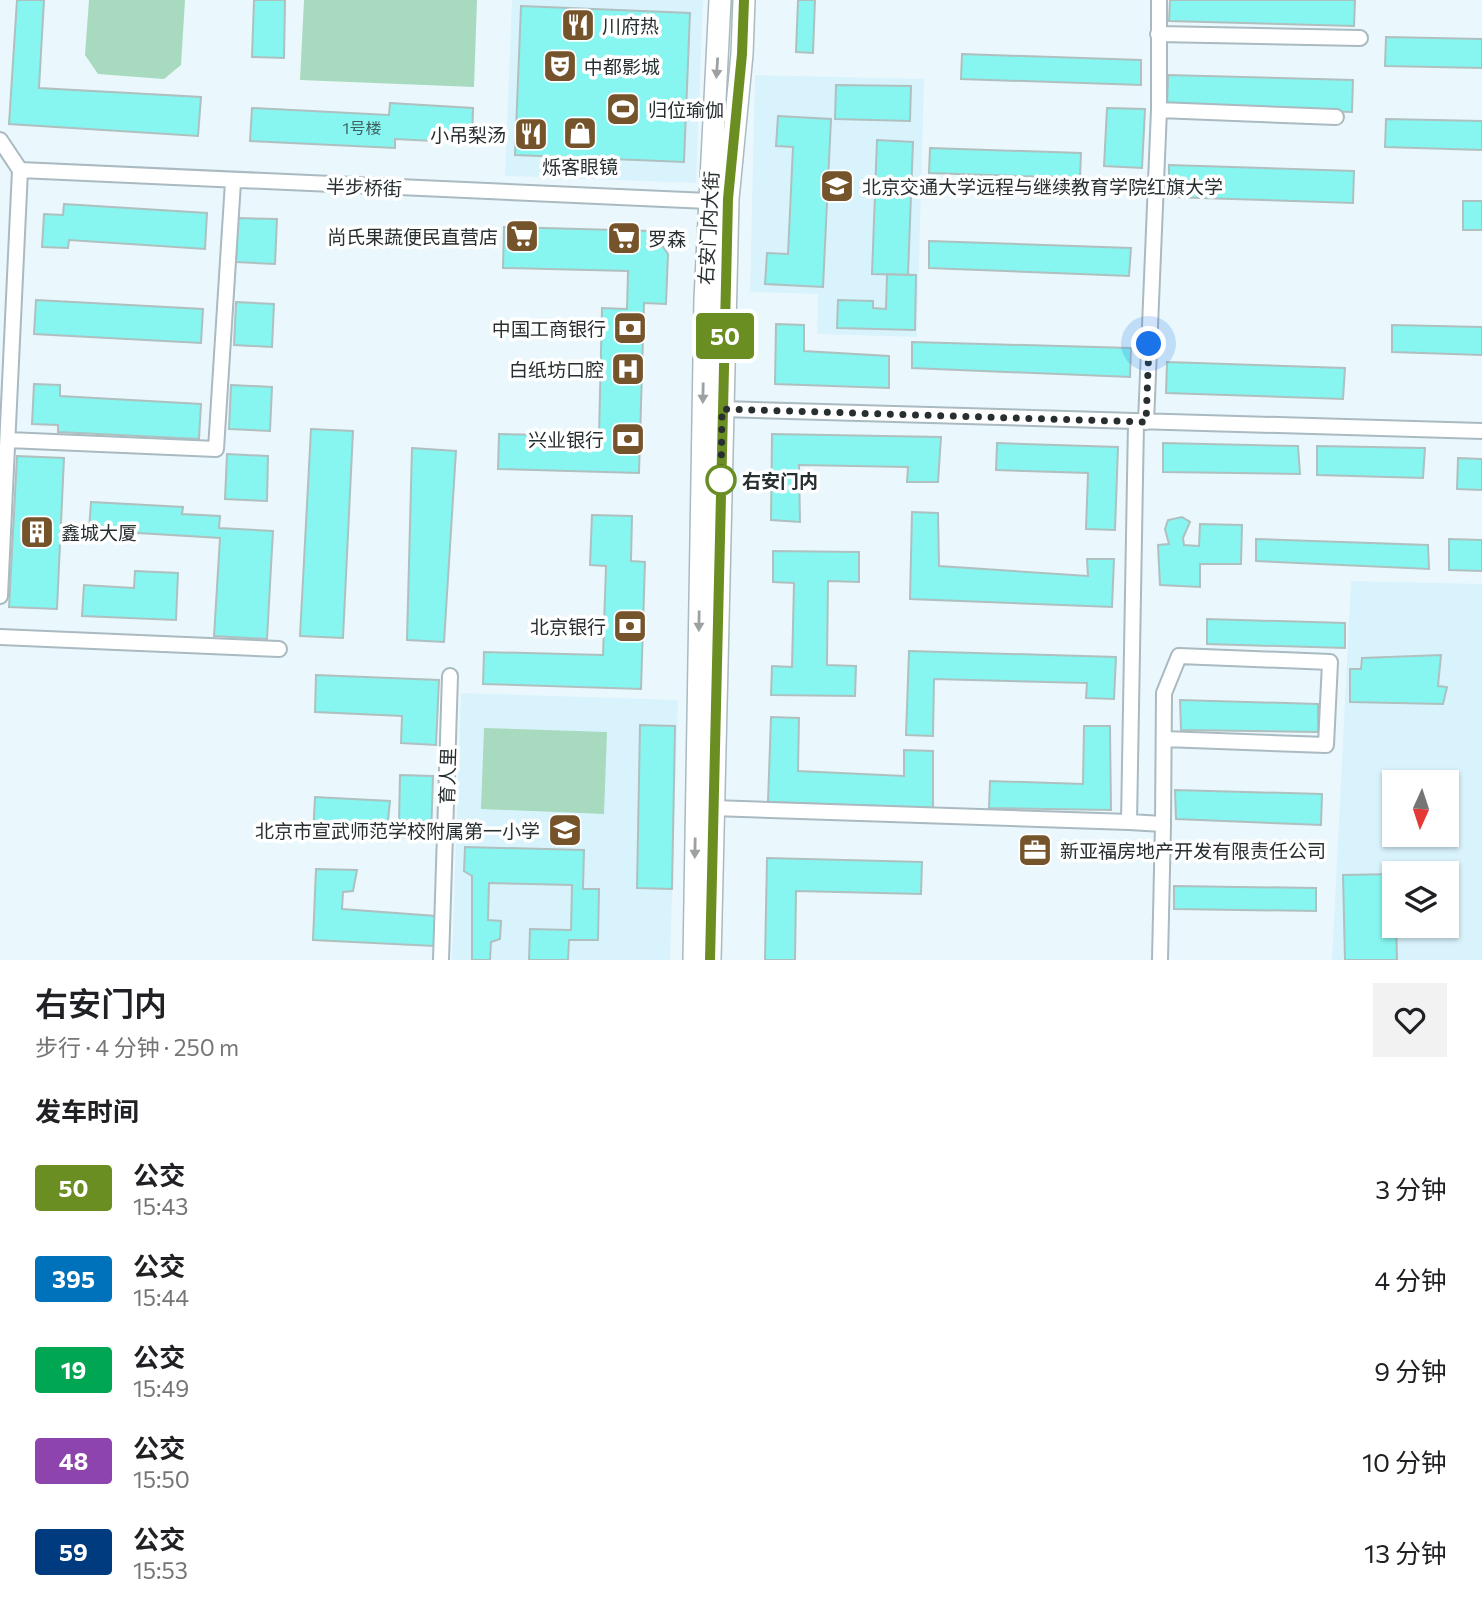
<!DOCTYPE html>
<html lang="zh">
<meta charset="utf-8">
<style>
:root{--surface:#fff;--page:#f2f2f2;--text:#202124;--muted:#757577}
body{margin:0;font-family:Commissioner,"Noto Sans SC",sans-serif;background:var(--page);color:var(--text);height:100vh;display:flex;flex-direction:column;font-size:26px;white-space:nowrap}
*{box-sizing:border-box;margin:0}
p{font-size:23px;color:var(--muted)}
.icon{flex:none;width:38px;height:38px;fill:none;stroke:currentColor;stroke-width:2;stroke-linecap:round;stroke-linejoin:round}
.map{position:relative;height:960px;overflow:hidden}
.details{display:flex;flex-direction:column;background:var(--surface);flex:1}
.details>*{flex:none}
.badge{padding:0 14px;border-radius:5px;font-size:24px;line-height:46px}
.needle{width:46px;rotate:183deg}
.fabs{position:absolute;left:1382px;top:770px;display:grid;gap:14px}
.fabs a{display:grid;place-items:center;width:77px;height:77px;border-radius:0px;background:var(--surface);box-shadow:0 2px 5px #0004;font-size:35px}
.you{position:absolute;width:35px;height:35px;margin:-18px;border:5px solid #fff;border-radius:50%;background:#1a73e8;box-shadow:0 0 0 10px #1a73e833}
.map>.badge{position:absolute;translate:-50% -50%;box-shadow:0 0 0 4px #fff}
h2{padding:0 35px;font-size:26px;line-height:63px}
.round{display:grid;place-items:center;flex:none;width:74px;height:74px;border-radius:0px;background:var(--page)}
.head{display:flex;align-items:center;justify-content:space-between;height:119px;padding:0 35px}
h1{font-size:33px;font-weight:600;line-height:52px}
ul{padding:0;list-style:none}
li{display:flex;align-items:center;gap:21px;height:91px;padding:0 35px}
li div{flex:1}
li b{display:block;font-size:26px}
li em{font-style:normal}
li .badge{min-width:77px;font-weight:700;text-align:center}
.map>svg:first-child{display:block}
.built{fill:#d9f3fd;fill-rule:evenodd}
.green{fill:#a8dabf}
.building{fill:#87f5f0;stroke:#aec0bf;stroke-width:2}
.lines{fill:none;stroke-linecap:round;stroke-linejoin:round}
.street-casing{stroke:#a9bac0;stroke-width:18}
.secondary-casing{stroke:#a9bac0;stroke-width:24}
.street{stroke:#fff;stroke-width:14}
.secondary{stroke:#fff;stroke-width:21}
.oneway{fill:#9ea1a2}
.line-casing{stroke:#fff;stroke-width:16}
.line{stroke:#6b8e23;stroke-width:10}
.walk{stroke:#282f31;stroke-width:7;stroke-dasharray:0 12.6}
.stop-dot{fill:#fff;stroke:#6b8e23;stroke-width:3.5}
.labels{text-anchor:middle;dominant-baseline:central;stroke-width:7;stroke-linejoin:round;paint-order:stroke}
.number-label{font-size:16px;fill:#406061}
.poi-label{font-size:19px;fill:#282f31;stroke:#fff;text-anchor:start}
.street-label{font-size:19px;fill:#282f31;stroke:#fff}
.stop-label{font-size:19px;font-weight:bold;fill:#282f31;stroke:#fff;text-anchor:start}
</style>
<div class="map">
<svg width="1482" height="960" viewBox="0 0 1482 960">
<rect width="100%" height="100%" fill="#eaf8fd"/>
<path class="built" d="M 512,0 L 703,0 L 696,183 L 505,176 Z
M 755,75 L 924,79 L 917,337 L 817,334 L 818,294 L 750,292 Z
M 1351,581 L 1482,584 L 1482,960 L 1332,960 ZM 1395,782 L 1447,782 L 1447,835 L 1395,835 ZM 1395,873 L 1447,873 L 1447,926 L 1395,926 Z
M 461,693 L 678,700 L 670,960 L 452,960 Z"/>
<path class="green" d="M 89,0 L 185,0 L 181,65 L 164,79 L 98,74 L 85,55 Z
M 304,0 L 477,0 L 474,87 L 300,80 Z
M 484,728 L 607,732 L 604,814 L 481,809 Z"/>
<path class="building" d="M 17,0 L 44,0 L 39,88 L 201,97 L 198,136 L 9,124 Z
M 254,0 L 285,0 L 284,58 L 252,57 Z
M 798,0 L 815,0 L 813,53 L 796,52 Z
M 1170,0 L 1355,0 L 1354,26 L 1169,21 Z
M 521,6 L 690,13 L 684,162 L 515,155 Z
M 1386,37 L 1482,39 L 1482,68 L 1385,66 Z
M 962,54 L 1141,60 L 1141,85 L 961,79 Z
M 1168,75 L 1353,80 L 1352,112 L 1167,107 Z
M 836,85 L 911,86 L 910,121 L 835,119 Z
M 390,103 L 473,108 L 472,143 L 395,139 L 395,148 L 250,141 L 252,108 L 389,115 Z
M 1107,108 L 1145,109 L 1142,168 L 1104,166 Z
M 778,116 L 831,119 L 823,287 L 765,284 L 767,253 L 788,254 L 793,147 L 776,146 Z
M 1386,119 L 1482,121 L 1482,150 L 1385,147 Z
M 877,140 L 913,142 L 908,275 L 872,274 Z
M 930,148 L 1081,153 L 1080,178 L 929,173 Z
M 1169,165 L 1354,171 L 1353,203 L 1169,197 Z
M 1463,201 L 1482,201 L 1482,230 L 1463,230 Z
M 64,204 L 207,213 L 205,249 L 69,240 L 68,248 L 42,247 L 44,214 L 63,215 Z
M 238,218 L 277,219 L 275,264 L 236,262 Z
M 504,227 L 652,231 L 668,254 L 666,304 L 644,303 L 639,473 L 498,469 L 499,434 L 599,436 L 602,308 L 627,309 L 628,271 L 503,268 Z
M 929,241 L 1131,248 L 1129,276 L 929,268 Z
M 887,274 L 916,275 L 915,330 L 837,328 L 838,300 L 873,301 L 873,308 L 886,309 Z
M 36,300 L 203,309 L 201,343 L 34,334 Z
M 236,302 L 274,304 L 272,347 L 234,345 Z
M 776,324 L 804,325 L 804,351 L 889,356 L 889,388 L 775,384 Z
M 1392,325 L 1482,327 L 1482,355 L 1392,352 Z
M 912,342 L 1131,348 L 1130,377 L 912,368 Z
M 1167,362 L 1345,368 L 1343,399 L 1166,393 Z
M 34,384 L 60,385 L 60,396 L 201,404 L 199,439 L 58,432 L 58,425 L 32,424 Z
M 231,385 L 272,387 L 270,431 L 229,429 Z
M 311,429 L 353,431 L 343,638 L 300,636 Z
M 772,434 L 941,437 L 938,482 L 907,482 L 908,467 L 799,465 L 800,522 L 771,520 Z
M 997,443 L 1118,447 L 1115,530 L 1086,529 L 1088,473 L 996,470 Z
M 1163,443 L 1298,446 L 1300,474 L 1163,472 Z
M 1317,446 L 1425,448 L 1423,478 L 1317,475 Z
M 412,448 L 456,451 L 444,642 L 407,640 Z
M 227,454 L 268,456 L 267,501 L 225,499 Z
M 17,456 L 64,458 L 57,609 L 9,607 Z
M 1458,458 L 1482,459 L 1482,490 L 1457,489 Z
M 91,502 L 183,507 L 182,514 L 220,516 L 219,528 L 273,531 L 267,639 L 214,636 L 220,538 L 89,530 Z
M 912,512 L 938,513 L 939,566 L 1088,576 L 1087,559 L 1114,559 L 1112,607 L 910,599 Z
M 592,515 L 632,516 L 631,561 L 645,562 L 641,689 L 483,684 L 484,652 L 603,655 L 606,566 L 590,565 Z
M 1182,517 L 1190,522 L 1183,538 L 1184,545 L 1199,546 L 1200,524 L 1242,525 L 1241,564 L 1200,564 L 1200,587 L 1160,585 L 1158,545 L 1169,544 L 1165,529 L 1168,520 Z
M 1256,539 L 1428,545 L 1429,569 L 1256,561 Z
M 1449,539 L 1482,540 L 1482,571 L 1449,570 Z
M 773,551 L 859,552 L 859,582 L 828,581 L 827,665 L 856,666 L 855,696 L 771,695 L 772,666 L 792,667 L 794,583 L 773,582 Z
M 135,571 L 178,573 L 176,620 L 82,616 L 84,585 L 134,588 Z
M 1207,619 L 1345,623 L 1345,648 L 1207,644 Z
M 909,651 L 1116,657 L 1114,699 L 1086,698 L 1087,683 L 934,679 L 933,736 L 906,735 Z
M 1441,655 L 1438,686 L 1447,687 L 1443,704 L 1350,702 L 1350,669 L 1361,669 L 1362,658 Z
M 316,675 L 439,680 L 436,745 L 401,743 L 402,716 L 315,712 Z
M 1180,700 L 1318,704 L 1318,732 L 1181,730 Z
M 771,717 L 799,718 L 798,771 L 904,776 L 904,750 L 933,751 L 933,808 L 768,802 Z
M 640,725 L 675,726 L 672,889 L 637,888 Z
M 1084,726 L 1110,726 L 1111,810 L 989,808 L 990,781 L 1083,784 Z
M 400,775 L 433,776 L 431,838 L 313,835 L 315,797 L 390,801 L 388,821 L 399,823 Z
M 1175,790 L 1322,794 L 1321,825 L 1176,819 Z
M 465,847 L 584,850 L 583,889 L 599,889 L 598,940 L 569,940 L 568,960 L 529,960 L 530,929 L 571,930 L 572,885 L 489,883 L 488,920 L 501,921 L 500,939 L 491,942 L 490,960 L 472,960 L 472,876 L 464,871 Z
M 767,858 L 922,862 L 921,894 L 796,891 L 795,960 L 765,960 Z
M 316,869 L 357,870 L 353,891 L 343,892 L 342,909 L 436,916 L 434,946 L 313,940 Z
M 1395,874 L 1397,960 L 1345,960 L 1343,875 Z
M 1174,886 L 1316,888 L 1316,911 L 1174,909 Z"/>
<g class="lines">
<g class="street-casing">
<path id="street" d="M 1158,34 L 1360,38
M 1159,110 L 1336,117
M 0,140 L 20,170 L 0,596
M 20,170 L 708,201
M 722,409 L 1482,431
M 1136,422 L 1129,822 L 1163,824 L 1160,960
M 1146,422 L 1159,110 L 1159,0
M 8,440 L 216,449 L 233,182
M 0,637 L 279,649
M 713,808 L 1129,822
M 1163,824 L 1164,693 L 1179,656 L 1330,662 L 1326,745 L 1164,739
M 441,960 L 450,676"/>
</g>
<g class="secondary-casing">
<path id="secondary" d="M 694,960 L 705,299 L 720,0
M 710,960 L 728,199 L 742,54 L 744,0"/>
</g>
<use href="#street" class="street"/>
<use href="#secondary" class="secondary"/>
</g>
<defs><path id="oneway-solid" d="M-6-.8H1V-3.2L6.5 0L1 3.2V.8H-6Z" transform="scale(1.75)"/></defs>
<g class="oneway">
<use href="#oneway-solid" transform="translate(717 68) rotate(94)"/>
<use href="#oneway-solid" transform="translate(703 393) rotate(91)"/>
<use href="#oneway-solid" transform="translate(699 621) rotate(91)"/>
<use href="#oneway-solid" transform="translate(695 848) rotate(91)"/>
</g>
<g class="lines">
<g class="line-casing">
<path id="line" d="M 710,960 L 728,199 L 742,54 L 744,0"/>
</g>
<use href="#line" class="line"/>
<path class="walk" d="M 721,480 L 722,409 L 1146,422 L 1149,344"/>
</g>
<defs>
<g id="restaurant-square" transform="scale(1.75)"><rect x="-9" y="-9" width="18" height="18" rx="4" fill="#75532b" stroke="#fff"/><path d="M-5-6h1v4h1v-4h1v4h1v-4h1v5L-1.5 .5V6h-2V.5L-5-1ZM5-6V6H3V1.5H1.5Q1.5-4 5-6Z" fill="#fff"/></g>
<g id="theatre-square" transform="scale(1.75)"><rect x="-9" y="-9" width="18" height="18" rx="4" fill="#75532b" stroke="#fff"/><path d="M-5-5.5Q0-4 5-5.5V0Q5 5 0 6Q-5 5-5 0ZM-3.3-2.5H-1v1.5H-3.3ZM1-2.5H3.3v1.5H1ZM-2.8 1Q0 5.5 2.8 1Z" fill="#fff"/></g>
<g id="stadium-square" transform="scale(1.75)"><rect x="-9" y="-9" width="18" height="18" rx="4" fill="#75532b" stroke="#fff"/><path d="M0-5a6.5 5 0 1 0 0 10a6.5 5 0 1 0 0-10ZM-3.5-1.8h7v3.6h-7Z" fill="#fff"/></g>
<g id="shop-square" transform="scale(1.75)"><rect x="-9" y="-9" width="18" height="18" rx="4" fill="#75532b" stroke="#fff"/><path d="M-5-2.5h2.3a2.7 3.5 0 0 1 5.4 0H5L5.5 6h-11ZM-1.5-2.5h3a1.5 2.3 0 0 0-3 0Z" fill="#fff"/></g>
<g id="university-square" transform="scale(1.75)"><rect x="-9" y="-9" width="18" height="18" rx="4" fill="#75532b" stroke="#fff"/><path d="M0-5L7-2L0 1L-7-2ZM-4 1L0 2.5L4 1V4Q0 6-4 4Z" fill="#fff"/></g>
<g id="supermarket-square" transform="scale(1.75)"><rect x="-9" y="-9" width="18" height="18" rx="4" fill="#75532b" stroke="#fff"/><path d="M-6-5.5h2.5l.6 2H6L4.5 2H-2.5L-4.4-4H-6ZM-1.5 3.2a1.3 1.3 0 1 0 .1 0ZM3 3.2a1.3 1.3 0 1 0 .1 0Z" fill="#fff"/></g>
<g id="bank-square" transform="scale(1.75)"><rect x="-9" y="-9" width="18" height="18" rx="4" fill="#75532b" stroke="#fff"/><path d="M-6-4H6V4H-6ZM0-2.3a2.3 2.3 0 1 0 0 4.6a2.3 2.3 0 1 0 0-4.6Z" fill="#fff"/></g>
<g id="hospital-square" transform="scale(1.75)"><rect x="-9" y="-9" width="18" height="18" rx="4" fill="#75532b" stroke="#fff"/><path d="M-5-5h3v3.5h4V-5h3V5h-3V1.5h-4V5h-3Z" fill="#fff"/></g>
<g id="building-square" transform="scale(1.75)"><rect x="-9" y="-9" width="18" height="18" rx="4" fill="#75532b" stroke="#fff"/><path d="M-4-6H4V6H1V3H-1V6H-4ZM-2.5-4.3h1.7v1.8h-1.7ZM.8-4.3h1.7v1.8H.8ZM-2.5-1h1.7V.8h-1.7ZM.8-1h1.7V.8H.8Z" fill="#fff"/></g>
<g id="school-square" transform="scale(1.75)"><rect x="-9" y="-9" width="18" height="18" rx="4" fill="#75532b" stroke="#fff"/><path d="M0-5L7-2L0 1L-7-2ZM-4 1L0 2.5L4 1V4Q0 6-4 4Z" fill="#fff"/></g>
<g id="office-square" transform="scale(1.75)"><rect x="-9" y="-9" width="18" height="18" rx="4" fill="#75532b" stroke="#fff"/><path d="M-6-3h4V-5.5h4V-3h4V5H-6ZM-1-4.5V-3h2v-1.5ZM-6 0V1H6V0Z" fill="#fff"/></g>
</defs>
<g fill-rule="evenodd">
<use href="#restaurant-square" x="578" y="25"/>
<use href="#theatre-square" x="560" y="66"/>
<use href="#stadium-square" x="623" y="109"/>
<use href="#shop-square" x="580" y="133"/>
<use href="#restaurant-square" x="531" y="134"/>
<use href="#university-square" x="837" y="186"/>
<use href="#supermarket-square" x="522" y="236"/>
<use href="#supermarket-square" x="624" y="238"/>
<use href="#bank-square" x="630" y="328"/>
<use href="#hospital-square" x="628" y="369"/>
<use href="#bank-square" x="628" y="439"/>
<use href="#building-square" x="37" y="532"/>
<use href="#bank-square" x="630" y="626"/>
<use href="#school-square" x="565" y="830"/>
<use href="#office-square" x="1035" y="850"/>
</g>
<circle class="stop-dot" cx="721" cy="480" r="14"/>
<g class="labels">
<g class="number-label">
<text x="362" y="127">1号楼</text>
</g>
<g class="poi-label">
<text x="602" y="25">川府热</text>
<text x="584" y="66">中都影城</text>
<text x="648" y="109">归位瑜伽</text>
<text x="506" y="134" text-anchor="end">小吊梨汤</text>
<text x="580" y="166" text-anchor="middle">烁客眼镜</text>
<text x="862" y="186">北京交通大学远程与继续教育学院红旗大学</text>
<text x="498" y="236" text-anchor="end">尚氏果蔬便民直营店</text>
<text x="648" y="238">罗森</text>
<text x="606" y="328" text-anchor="end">中国工商银行</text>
<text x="604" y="369" text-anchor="end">白纸坊口腔</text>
<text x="604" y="439" text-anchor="end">兴业银行</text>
<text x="61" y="532">鑫城大厦</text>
<text x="606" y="626" text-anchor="end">北京银行</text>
<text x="540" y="830" text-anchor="end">北京市宣武师范学校附属第一小学</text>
<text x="1060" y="850">新亚福房地产开发有限责任公司</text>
</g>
<g class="street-label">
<text transform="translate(364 187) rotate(2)">半步桥街</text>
<text transform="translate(708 228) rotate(-87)">右安门内大街</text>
<text transform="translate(447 776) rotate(-88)">育人里</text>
</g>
<g class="stop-label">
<text x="742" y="480">右安门内</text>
</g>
</g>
</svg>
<div class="fabs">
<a><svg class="needle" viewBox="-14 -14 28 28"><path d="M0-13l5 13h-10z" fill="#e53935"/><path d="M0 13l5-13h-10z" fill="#757577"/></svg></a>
<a><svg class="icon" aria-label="layers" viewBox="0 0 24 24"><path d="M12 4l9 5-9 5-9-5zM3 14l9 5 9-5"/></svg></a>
</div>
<div class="you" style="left:1149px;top:344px"></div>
<b class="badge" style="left:725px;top:336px;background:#6b8e23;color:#fff">50</b>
</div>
<section class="details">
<div class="head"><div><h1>右安门内</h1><p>步行 · 4 分钟 · 250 m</p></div><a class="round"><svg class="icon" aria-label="heart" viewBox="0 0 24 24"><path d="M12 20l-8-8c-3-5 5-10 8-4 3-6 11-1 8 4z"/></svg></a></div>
<h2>发车时间</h2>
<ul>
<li><span class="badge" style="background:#6b8e23;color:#fff">50</span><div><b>公交</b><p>15:43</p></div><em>3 分钟</em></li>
<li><span class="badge" style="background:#0072bc;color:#fff">395</span><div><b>公交</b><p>15:44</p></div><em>4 分钟</em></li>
<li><span class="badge" style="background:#00a651;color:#fff">19</span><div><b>公交</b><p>15:49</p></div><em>9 分钟</em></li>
<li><span class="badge" style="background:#8e44ad;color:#fff">48</span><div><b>公交</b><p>15:50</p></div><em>10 分钟</em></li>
<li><span class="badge" style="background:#003b80;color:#fff">59</span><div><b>公交</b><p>15:53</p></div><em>13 分钟</em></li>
</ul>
</section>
